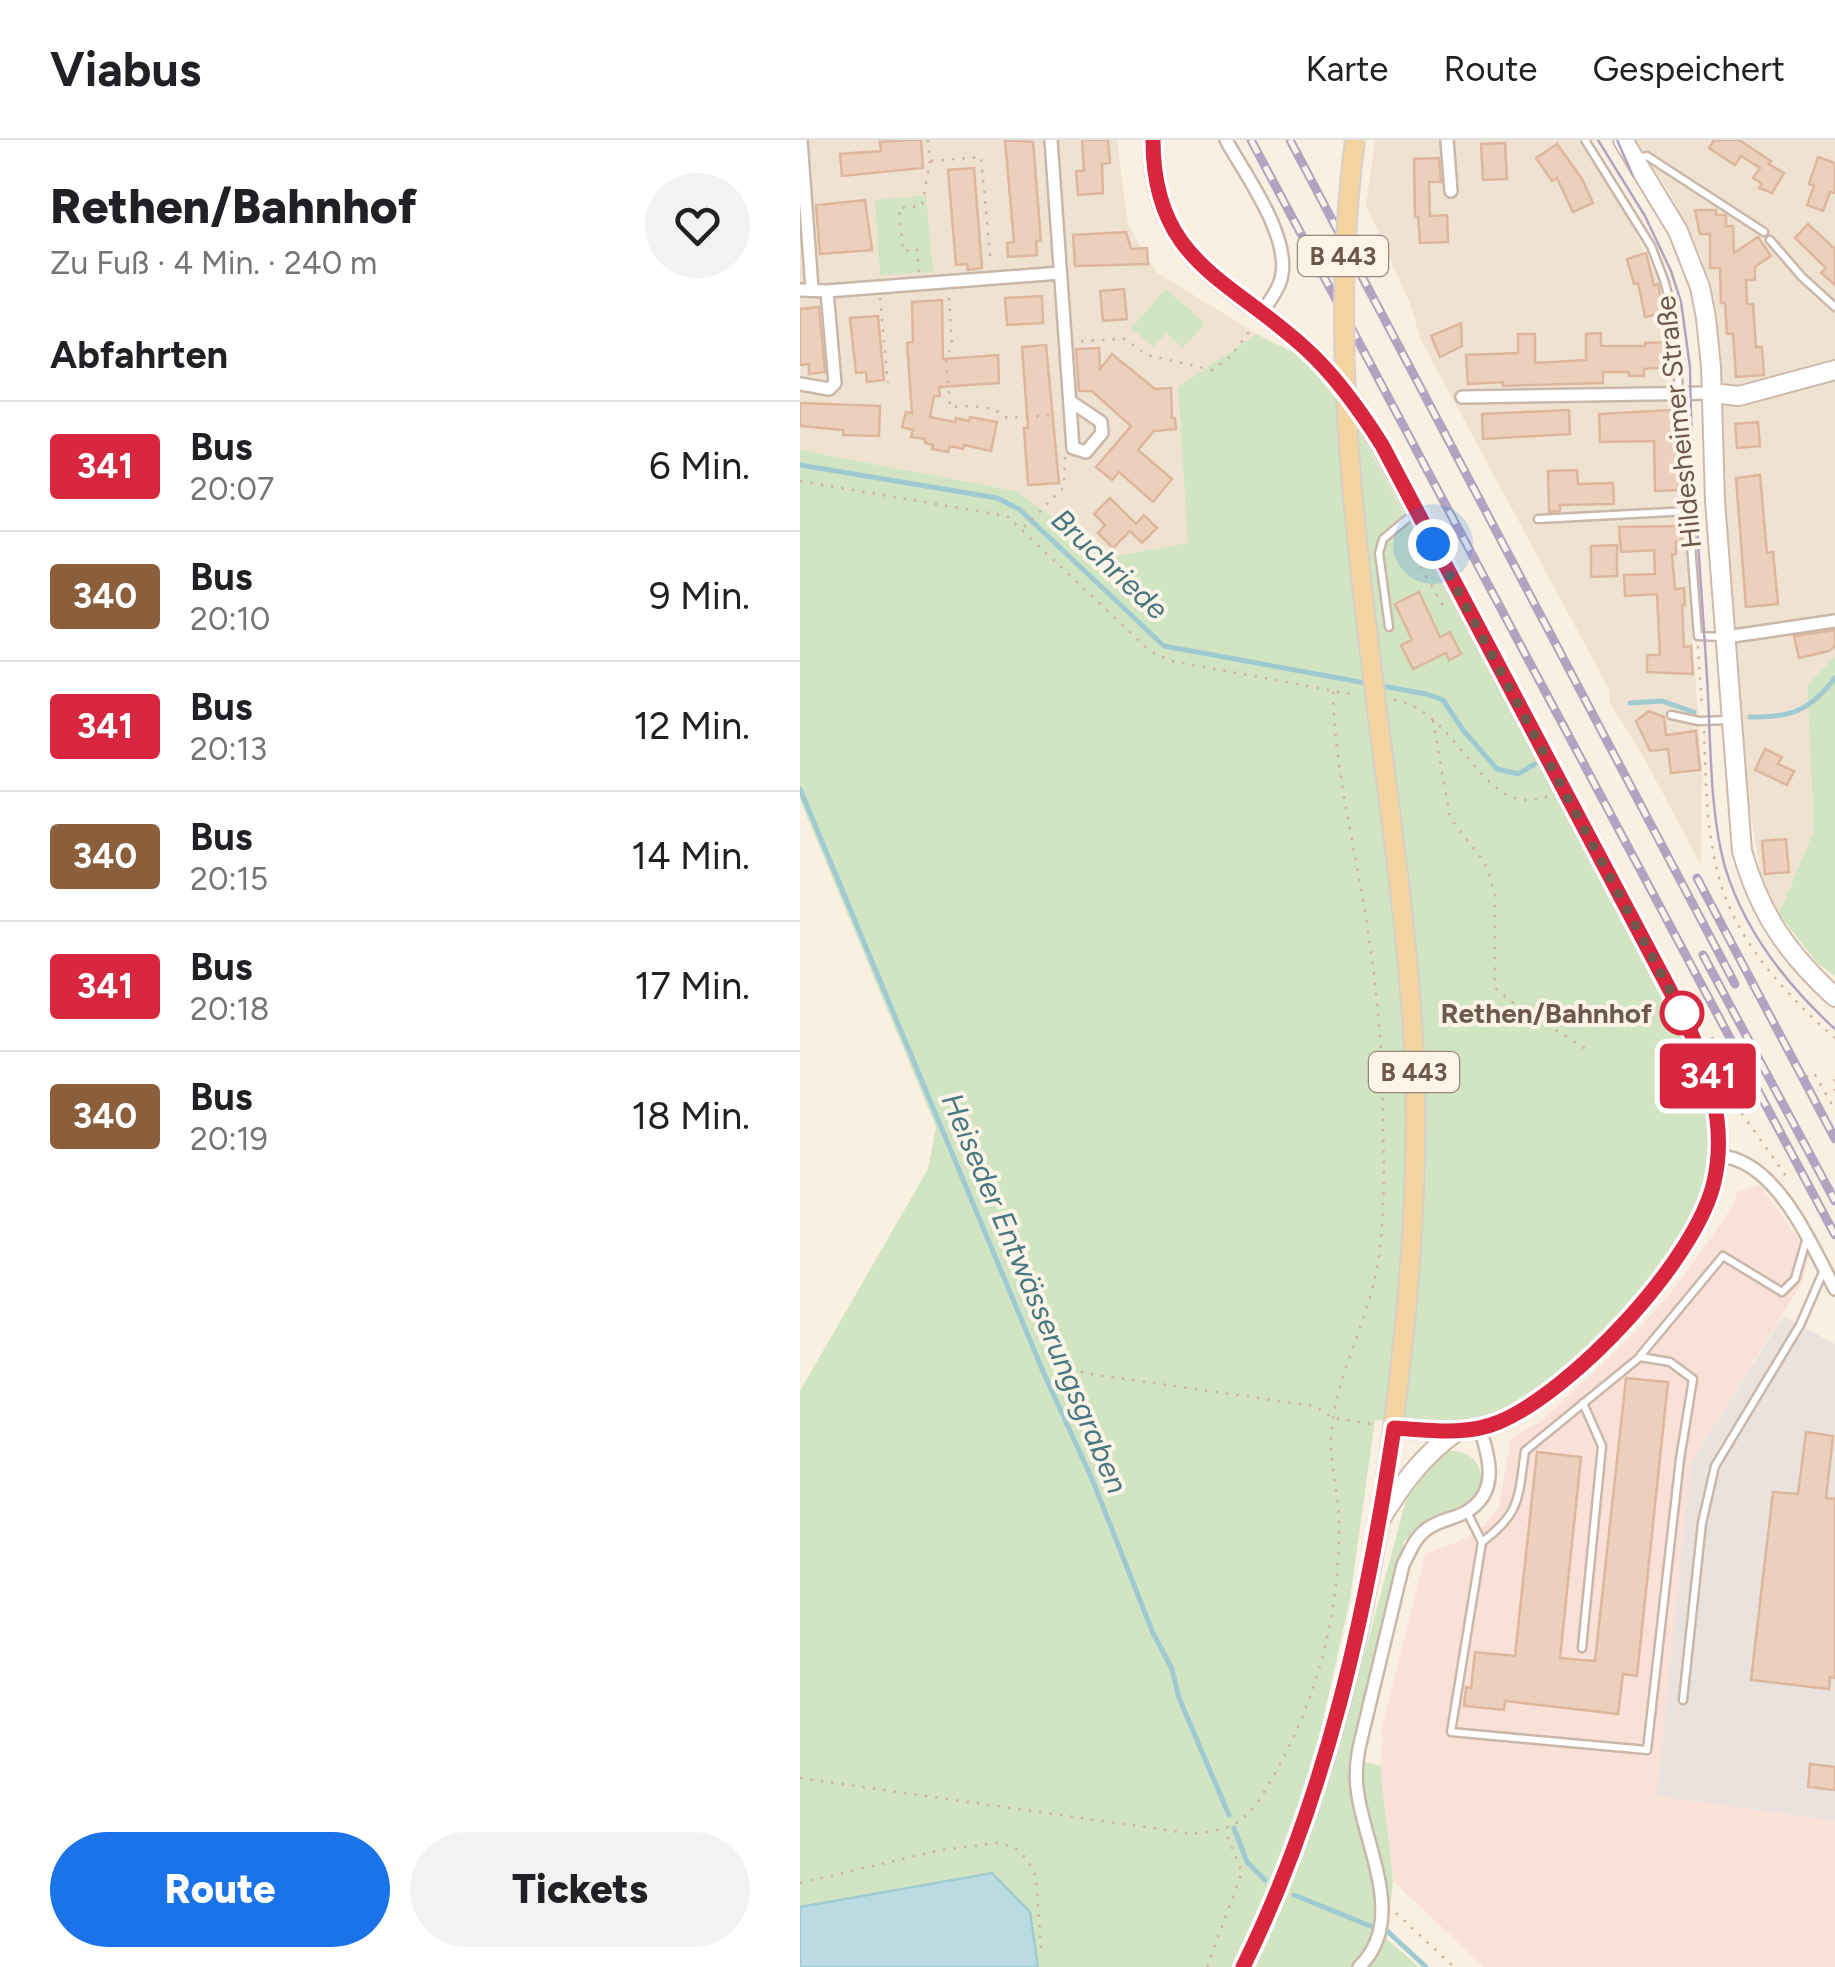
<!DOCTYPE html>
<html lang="de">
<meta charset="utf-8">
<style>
:root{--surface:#fff;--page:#f2f2f2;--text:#202124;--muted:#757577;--line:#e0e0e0;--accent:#1a73e8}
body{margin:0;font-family:Figtree,sans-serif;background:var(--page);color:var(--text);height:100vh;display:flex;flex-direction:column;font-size:38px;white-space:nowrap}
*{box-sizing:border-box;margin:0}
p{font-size:32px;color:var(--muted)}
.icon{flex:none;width:55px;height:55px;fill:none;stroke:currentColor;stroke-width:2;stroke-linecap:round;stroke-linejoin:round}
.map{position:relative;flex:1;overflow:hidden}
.side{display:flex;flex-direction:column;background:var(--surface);width:800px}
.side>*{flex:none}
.badge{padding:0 20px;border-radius:8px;font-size:35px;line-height:65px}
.you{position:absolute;width:50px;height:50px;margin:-25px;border:8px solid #fff;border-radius:50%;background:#1a73e8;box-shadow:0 0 0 15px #1a73e833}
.map>.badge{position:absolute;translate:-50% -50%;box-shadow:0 0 0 5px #fff}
h2{padding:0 50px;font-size:38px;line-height:90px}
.round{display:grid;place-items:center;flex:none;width:105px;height:105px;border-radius:52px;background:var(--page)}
.headline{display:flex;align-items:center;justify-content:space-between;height:170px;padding:0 50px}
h1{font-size:48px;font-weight:800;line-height:75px}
.cta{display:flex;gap:20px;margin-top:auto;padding:20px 50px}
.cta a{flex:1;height:115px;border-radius:60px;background:var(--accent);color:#fff;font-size:40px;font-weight:800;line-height:115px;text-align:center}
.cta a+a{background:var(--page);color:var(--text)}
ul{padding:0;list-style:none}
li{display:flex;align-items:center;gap:30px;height:130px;padding:0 50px;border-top:2px solid var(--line)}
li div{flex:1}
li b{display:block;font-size:38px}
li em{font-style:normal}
li .badge{min-width:110px;font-weight:700;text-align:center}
header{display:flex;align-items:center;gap:60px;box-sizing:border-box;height:140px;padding:0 50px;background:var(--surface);border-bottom:2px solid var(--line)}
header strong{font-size:48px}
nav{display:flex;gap:55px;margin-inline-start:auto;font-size:35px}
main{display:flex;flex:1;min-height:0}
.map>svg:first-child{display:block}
.residential{fill:#f0e2d1}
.commercial{fill:#f9e1d7}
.industrial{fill:#e9e2dd}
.green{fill:#d1e5c2}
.water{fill:#b9dbe1;stroke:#a0cad1;stroke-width:2.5}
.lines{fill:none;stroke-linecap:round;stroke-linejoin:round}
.stream{stroke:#a0cad1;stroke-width:5}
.building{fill:#eccfbc;stroke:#ddb69e;stroke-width:2.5}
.lane-casing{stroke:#c9b8aa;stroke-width:11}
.street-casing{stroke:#c9b8aa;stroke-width:16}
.secondary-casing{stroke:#cebaab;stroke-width:22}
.primary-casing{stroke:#d6d0cd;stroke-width:22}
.path{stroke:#d0b3a0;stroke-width:2.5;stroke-dasharray:2.5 8;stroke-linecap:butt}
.lane{stroke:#fff;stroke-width:6}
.street{stroke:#fff;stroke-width:11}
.secondary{stroke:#fff;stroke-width:18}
.primary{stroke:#f3d3a0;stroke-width:18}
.tram{stroke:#b3a3c1;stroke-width:2.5}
.rail-casing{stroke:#b3a3c1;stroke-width:9}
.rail{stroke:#fdf4e8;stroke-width:5;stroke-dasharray:15;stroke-linecap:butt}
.primary-bridge-casing{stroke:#d6d0cd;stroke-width:22;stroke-linecap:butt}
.primary-bridge{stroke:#f3d3a0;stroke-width:18}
.line-casing{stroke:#fff;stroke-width:22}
.line{stroke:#d7263d;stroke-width:15}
.walk{stroke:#6e584b;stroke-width:10;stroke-dasharray:0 18}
.stop-dot{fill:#fff;stroke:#d7263d;stroke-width:5}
.labels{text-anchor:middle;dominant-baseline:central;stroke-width:8;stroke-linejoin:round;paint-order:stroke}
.shield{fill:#fdf4e8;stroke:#99877a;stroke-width:2.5}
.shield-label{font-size:25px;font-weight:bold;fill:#6e584b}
.street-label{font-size:28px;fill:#6e584b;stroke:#fdf4e8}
.stop-label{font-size:28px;font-weight:bold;fill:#6e584b;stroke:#fdf4e8;text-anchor:end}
.water-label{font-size:30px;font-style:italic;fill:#477780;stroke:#fdf4e8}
</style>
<header>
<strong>Viabus</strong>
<nav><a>Karte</a><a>Route</a><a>Gespeichert</a></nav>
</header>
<main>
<section class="side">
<div class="headline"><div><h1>Rethen/Bahnhof</h1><p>Zu Fuß · 4 Min. · 240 m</p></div><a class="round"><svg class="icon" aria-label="heart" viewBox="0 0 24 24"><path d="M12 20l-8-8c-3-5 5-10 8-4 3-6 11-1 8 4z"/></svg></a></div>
<h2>Abfahrten</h2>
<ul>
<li><span class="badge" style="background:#d7263d;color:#fff">341</span><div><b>Bus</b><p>20:07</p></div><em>6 Min.</em></li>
<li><span class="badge" style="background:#8b5e3c;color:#fff">340</span><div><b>Bus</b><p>20:10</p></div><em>9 Min.</em></li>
<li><span class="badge" style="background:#d7263d;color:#fff">341</span><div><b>Bus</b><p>20:13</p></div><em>12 Min.</em></li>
<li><span class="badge" style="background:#8b5e3c;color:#fff">340</span><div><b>Bus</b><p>20:15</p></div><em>14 Min.</em></li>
<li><span class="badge" style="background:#d7263d;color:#fff">341</span><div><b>Bus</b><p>20:18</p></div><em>17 Min.</em></li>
<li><span class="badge" style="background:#8b5e3c;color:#fff">340</span><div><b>Bus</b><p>20:19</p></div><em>18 Min.</em></li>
</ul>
<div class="cta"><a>Route</a><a>Tickets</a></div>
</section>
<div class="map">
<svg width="1035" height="1827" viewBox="0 0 1035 1827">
<rect width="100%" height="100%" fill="#faf0e2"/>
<path class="residential" d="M 0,0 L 317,0 L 328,85 L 356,132 L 457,194 L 378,248 L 389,403 L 309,417 L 216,351 L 0,310 Z
M 575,0 L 778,0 L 824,70 L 859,141 L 870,200 L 902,629 L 901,725 L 843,616 L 810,563 L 809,549 L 620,198 L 611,166 L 566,65 Z
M 834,0 L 1035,0 L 1035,516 L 1007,545 L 1014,690 L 979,774 L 961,736 L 944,634 L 937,515 L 911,254 L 921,223 L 902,118 L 871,55 Z"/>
<path class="commercial" d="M 960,1045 L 1009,1114 L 1003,1141 L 891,1323 L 858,1656 L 1035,1681 L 1035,1827 L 684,1827 L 593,1741 L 580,1625 L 584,1595 L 580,1594 L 625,1414 L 662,1400 L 684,1386 L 699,1367 L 711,1298 L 740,1282 L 827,1201 L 869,1155 L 913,1095 L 933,1065 L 937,1052 Z"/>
<path class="industrial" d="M 983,1176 L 1035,1204 L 1035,1681 L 857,1656 L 891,1323 Z"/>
<path class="green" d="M 126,55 L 133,132 L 80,135 L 75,60 Z
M 366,149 L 405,183 L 383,208 L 366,193 L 353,207 L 331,188 Z
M 457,194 L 508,220 L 564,299 L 900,925 C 904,946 913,970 913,992 C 915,1098 775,1248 680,1282 C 648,1293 608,1281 575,1280 L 550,1459 L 515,1616 L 535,1619 L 537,1616 L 609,1349 C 616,1339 623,1325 632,1318 C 656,1300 690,1319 679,1349 C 670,1371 623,1378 604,1402 L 550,1620 L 580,1625 L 593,1741 L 587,1799 L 619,1827 L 238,1827 L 230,1772 L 192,1733 L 0,1767 L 0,1251 L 128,1029 L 136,987 L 0,660 L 0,310 L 216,351 L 309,417 L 388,403 L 378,247 Z
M 1035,516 L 1035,836 L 1017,823 L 979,774 L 1014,690 L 1007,545 Z"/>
<path class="water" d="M 192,1733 L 230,1772 L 238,1827 L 0,1827 L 0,1767 Z"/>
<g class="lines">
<path class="stream" d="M 0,325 L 197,358 L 219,369 L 364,506 L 626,554 L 643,560 L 663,590 L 697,629 L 718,634 L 735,624
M 830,563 L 862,561 L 894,572
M 950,577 C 990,578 1010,571 1035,538
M 0,649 L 245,1236 L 292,1339 L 353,1493 L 372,1529 L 379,1558 L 429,1675
M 434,1688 L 447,1722 L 465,1740
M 494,1755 L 573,1787
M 585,1789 L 626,1827"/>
</g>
<path class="building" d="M 107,0 L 121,0 L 123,28 L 42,36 L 40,14 L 81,11 L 80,2 Z
M 205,0 L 233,2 L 241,101 L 236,101 L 237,115 L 208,117 L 207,103 L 214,102 Z
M 282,0 L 308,0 L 310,23 L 302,24 L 303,53 L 278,55 L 276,31 L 284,31 Z
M 914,0 L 939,0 L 971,21 L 969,24 L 984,33 L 972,53 L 959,48 L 962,44 L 953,38 L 960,28 L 941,16 L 935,25 L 909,8 Z
M 705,3 L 707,39 L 683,40 L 681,4 Z
M 757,4 L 782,39 L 793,63 L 773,72 L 757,38 L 752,41 L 736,18 Z
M 1018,17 L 1035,23 L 1035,53 L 1030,52 L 1023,71 L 1007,65 L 1014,46 L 1009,44 Z
M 639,18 L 641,42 L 629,42 L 630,76 L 647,75 L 648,102 L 620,103 L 618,77 L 615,77 L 614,19 Z
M 174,28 L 182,128 L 168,130 L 167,124 L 156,125 L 148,30 Z
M 65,60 L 72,110 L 20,114 L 16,65 Z
M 895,70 L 916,70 L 916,75 L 926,75 L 926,86 L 933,86 L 934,113 L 958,97 L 971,116 L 955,127 L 955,140 L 946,140 L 947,164 L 953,164 L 956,207 L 962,207 L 964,235 L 936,237 L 933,194 L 927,194 L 925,163 L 921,163 L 920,128 L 910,128 L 910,94 L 900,94 Z
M 1008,84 L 1035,109 L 1035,145 L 1021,133 L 1026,128 L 995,98 Z
M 326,92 L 331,109 L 347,108 L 348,124 L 275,126 L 273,95 Z
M 846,113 L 854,145 L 858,144 L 864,173 L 845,177 L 838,143 L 834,144 L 827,119 Z
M 324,149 L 327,179 L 303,181 L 300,151 Z
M 242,156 L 243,183 L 207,185 L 205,158 Z
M 142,160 L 143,219 L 198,215 L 199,243 L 139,247 L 140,256 L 134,256 L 130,277 L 155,282 L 156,278 L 169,281 L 170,277 L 197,282 L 191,311 L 164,305 L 163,309 L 150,306 L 148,312 L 132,309 L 133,305 L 125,303 L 125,299 L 111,297 L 113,290 L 102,287 L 106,272 L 112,273 L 107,203 L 113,202 L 112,162 Z
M 19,167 L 25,232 L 9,234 L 9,224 L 0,225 L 0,169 Z
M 78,176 L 84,240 L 67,242 L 66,232 L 56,233 L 50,178 Z
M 661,183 L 662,206 L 640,217 L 631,196 Z
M 801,193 L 801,206 L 845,206 L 845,203 L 868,202 L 870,227 L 844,229 L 844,236 L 829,236 L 829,232 L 803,232 L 803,243 L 703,246 L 703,242 L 668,244 L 666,215 L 718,213 L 718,194 L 735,194 L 735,223 L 786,220 L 786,194 Z
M 246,205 L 259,343 L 228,345 L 224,288 L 228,288 L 222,207 Z
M 299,208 L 300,229 L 312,214 L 355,249 L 371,248 L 372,278 L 375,278 L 376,289 L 354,291 L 338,310 L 372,339 L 353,362 L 319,332 L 312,340 L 296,327 L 331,286 L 292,251 L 279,251 L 276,209 Z
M 0,263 L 80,266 L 79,296 L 43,295 L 43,290 L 0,286 Z
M 769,270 L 770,294 L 683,299 L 682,274 Z
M 874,270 L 879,350 L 855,351 L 854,301 L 800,302 L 799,274 Z
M 958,282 L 960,306 L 937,308 L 935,284 Z
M 777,330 L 778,344 L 813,343 L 814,364 L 760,365 L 760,371 L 749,372 L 748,331 Z
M 960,335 L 967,413 L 973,412 L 978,464 L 946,467 L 936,338 Z
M 310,358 L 336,384 L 344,375 L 357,388 L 342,403 L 330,391 L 313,408 L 298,393 L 305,385 L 294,374 Z
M 881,386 L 882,402 L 876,402 L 876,414 L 872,415 L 875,449 L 884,448 L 885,465 L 882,465 L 884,507 L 891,506 L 893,534 L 847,532 L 847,515 L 860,515 L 857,454 L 825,456 L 824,435 L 855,434 L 854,410 L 821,412 L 819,387 Z
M 817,405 L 817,436 L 791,437 L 791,406 Z
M 619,452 L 640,497 L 650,492 L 661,514 L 649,520 L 646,513 L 613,529 L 601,505 L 612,500 L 595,464 Z
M 1035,490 L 1035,506 L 1029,511 L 999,518 L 994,496 Z
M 849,571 L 864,577 L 866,595 L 896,591 L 900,630 L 871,633 L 868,609 L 850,611 L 836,581 Z
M 965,609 L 982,617 L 978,624 L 994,631 L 987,645 L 955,630 Z
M 986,699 L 989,732 L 965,734 L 962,701 Z
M 826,1238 L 868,1242 L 837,1536 L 823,1534 L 818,1574 L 705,1561 L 704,1570 L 664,1566 L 666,1547 L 671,1548 L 675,1512 L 715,1516 L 737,1312 L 781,1317 L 760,1518 L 795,1521 Z
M 1006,1292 L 1033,1296 L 1026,1358 L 1035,1359 L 1035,1538 L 1030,1537 L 1029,1549 L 951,1540 L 973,1352 L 998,1354 Z
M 1010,1624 L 1035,1627 L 1035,1650 L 1008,1647 Z"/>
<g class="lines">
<g class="lane-casing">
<path id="lane" d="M 785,0 L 851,106 L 864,140 L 873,173 L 898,496 L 922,497
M 838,18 L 847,16 L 964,92
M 970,100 L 1002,137 L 1035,167
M 738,379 L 888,371
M 589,487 L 579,413 L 583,399 L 613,374
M 871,575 L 899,581 L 930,580
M 840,1216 L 923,1116 L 982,1152 L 995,1139 L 1007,1097
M 667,1372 L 682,1402 L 651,1592 L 847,1610 L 880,1319 L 893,1239 L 870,1222 L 840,1217 L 725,1311 C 718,1357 722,1372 682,1402
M 782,1508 L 802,1306 L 783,1263
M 883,1560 L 902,1383 L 915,1326 L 1000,1185 L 1024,1130"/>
</g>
<g class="street-casing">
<path id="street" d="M 1,0 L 12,149
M 251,0 L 273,308 L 286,312 L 302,293 L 301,282 L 270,261
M 426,0 C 446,36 492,98 481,139 C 478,151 468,163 461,174
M 647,0 L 651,51
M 0,150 L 27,151 L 260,133
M 0,244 L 29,249 L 35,243 L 27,151
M 662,257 L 912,253
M 926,497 L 1035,481
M 918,1016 C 976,1018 1011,1105 1035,1149
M 559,1827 C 607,1781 566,1709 558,1655 C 555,1639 556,1624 559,1608 L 603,1425 C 610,1411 616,1395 630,1387 C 641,1380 655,1378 666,1372 C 699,1353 690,1319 680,1289"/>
</g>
<g class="secondary-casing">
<path id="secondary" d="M 353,0 C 352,121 429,139 505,208 C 536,236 560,270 581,305 L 882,873 C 907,926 928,983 914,1042 C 896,1120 773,1251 699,1282 C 666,1296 629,1290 594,1288
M 823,0 L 878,91 L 900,147 L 906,178 L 911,227 L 915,361 L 942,711 C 960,774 987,813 1035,857
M 912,253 L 939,256 L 1035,230
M 580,1380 C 602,1344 622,1316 656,1292"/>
</g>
<g class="primary-casing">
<path id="primary" d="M 443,1827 C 533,1646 575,1447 598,1247 C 613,1125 620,1000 612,878 C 605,777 591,678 578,578"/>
</g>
<path class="path" d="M 131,21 L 181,17 L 191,124
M 119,132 L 117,109 L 103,111 L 99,68 L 122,66 L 130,21 L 128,0
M 80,158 L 88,243
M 149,158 L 152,205 L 146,218 L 150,267 C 169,266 192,264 207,278 L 257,275
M 281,201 L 325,199 L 347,215 L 413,230 L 431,216 L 452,188
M 0,341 L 207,376 L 350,511 L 372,521 L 556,555
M 224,387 L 264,347 L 265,316
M 612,398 L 610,408 L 646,471
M 898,506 L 902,568
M 594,560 C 662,571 682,685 750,655
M 633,580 L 650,678 L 685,723 L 695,755 L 695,848 L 717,866 L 786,909
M 904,591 C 906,642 906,695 921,745 C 940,805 988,857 1035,898
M 894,863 L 904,858
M 912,897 L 921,922
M 1006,937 L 1014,933 L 1031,963 L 1035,962
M 1035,939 L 1035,944
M 1035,949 L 1035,951
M 933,967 L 943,975 L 986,1036
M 217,1090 C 232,1138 241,1201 283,1233 L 514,1266 L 533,1278 L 578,1285
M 0,1638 L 394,1694 C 411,1691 429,1690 443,1678 C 457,1667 465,1650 474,1635 C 518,1558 540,1471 539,1382 C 539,1354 530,1326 531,1299 C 533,1245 563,1191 575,1138 C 587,1084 583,1021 583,965 C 582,894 574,823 562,754 C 550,686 534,619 533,551
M 0,1743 L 141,1710 L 198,1703 L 214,1707 L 227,1719 L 236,1737 L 241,1808
M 596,1773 L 654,1827
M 407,1827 L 442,1732 L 425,1690"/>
<use href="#lane" class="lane"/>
<use href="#street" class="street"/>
<use href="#secondary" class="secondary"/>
<use href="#primary" class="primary"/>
<path class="tram" d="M 798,0 L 845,76 L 871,131 L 881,162 L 890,227 C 891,331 901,434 907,538 C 911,598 909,670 925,727 C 944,790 987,845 1035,889
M 817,0 L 833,36"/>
<g class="rail-casing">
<path id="rail" d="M 451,0 L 1035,1095
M 490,0 L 935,844
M 897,738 L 1035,999
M 903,815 L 1035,1061"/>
</g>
<use href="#rail" class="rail"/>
<g class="primary-bridge-casing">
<path id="primary-bridge" d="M 555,0 C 529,194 554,385 578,578"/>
</g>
<use href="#primary-bridge" class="primary-bridge"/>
</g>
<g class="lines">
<g class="line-casing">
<path id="line" d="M 353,0 C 353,122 429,138 505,208 C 536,236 560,270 582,305 L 882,873 C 907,926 928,982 914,1042 C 896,1120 773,1251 699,1282 C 666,1296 629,1290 594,1288 C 566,1474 527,1657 443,1827"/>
</g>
<use href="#line" class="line"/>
<path class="walk" d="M 633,404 L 882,873"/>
</g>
<circle class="stop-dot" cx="882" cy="873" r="20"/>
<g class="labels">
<g class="shield">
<rect x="498" y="96" width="90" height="40" rx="8"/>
<rect x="569" y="912" width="90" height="40" rx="8"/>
</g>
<g class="shield-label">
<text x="543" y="116">B 443</text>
<text x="614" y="932">B 443</text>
</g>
<g class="street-label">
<text transform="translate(878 282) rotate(-96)">Hildesheimer Straße</text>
</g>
<g class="stop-label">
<text x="852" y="873">Rethen/Bahnhof</text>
</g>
<g class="water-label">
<text transform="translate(310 424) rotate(43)">Bruchriede</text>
<text transform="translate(235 1153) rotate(67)">Heiseder Entwässerungsgraben</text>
</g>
</g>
</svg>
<div class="you" style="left:633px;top:404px"></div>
<b class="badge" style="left:908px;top:936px;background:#d7263d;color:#fff">341</b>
</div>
</main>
